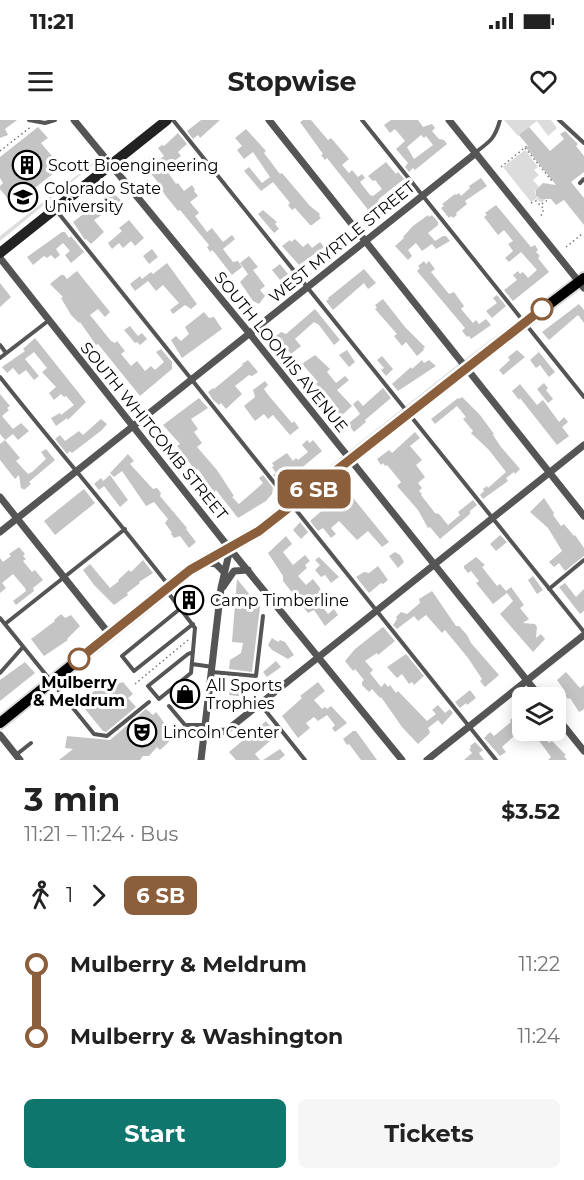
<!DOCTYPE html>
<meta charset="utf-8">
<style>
:root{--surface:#fff;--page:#f6f6f6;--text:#222;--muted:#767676;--accent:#0f766e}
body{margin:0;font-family:Montserrat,sans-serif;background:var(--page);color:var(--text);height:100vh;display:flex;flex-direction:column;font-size:22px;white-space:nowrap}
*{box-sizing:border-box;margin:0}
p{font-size:20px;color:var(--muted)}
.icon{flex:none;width:33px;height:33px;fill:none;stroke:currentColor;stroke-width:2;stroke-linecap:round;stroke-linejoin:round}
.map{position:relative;height:640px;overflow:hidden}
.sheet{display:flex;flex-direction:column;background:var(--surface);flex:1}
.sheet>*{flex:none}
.badge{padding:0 12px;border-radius:9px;font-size:21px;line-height:39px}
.buttons{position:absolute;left:512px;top:567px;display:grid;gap:12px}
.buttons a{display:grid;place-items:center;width:54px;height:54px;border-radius:9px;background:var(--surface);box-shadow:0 3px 15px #0003;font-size:30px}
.map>.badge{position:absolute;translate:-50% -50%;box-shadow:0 0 0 3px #fff}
.legs{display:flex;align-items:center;gap:9px;height:66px;padding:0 24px;font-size:20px}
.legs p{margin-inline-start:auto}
.headline{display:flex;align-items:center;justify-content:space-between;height:102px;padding:0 24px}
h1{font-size:33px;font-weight:700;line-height:45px}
.primary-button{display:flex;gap:12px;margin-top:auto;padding:12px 24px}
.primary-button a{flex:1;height:69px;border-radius:9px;background:var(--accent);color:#fff;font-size:24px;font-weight:700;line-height:69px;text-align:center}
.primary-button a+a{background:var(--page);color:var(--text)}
ul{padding:0 24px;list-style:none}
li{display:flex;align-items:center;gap:21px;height:72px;font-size:22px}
li i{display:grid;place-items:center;width:9px;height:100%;margin:0 8px;background:currentColor}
li i::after{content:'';width:15px;height:15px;margin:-8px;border:4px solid;border-radius:50%;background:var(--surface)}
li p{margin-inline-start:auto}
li:first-child i{background:linear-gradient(#0000 50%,currentColor 0)}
li:last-child i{background:linear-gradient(currentColor 50%,#0000 0)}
.status{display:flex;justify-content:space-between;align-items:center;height:42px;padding:0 30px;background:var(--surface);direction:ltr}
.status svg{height:16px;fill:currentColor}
header{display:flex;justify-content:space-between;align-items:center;height:78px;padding:0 24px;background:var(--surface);font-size:27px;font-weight:700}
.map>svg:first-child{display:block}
.green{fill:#dcdcdc}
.building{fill:#c4c4c4;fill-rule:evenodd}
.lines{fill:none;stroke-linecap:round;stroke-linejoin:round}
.primary-casing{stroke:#dbdbdb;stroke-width:14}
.path{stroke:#777;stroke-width:1.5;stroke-dasharray:1.5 3;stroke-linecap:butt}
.service{stroke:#555;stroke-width:4}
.minor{stroke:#555;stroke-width:7}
.secondary{stroke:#222;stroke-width:10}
.primary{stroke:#000;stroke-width:10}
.line-1-casing{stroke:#fff;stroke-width:14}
.line-1{stroke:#8b5e3c;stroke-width:9}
.stop-1-dot{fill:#fff;stroke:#8b5e3c;stroke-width:3}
.labels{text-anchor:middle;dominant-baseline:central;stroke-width:6;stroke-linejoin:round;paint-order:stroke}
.poi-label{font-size:16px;fill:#000;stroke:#fff;text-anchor:start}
.street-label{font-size:16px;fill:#000;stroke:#fff}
.stop-label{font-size:16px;font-weight:bold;fill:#000;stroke:#fff}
</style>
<div class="status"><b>11:21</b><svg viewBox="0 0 49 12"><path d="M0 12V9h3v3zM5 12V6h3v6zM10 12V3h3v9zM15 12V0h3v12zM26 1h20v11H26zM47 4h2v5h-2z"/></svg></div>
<header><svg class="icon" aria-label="menu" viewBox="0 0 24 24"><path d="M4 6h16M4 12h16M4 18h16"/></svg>Stopwise<svg class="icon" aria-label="heart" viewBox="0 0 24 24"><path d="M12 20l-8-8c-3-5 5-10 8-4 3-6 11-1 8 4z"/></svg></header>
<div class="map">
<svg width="584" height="640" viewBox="0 0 584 640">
<rect width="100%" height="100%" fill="#fff"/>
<path class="green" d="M 504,0 L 551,0 L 557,8 L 548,16 L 537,1 L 518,16 Z
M 525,30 L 538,47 L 534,50 L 539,55 L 533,60 L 539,67 L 535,72 L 537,78 L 545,79 L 542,83 L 536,79 L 531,82 L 503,47 Z
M 94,42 L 95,43 L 0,121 L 0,116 Z"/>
<path class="building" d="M 0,0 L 17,0 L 5,9 L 8,15 L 0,18 Z
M 201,0 L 220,0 L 200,18 L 198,15 L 193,19 L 187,11 Z
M 303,0 L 311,0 L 328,20 L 331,18 L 349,39 L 342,45 L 349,53 L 352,50 L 358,57 L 362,54 L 365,58 L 360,62 L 370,75 L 373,76 L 382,69 L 375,60 L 373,61 L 368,56 L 386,42 L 396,54 L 398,52 L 404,59 L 380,78 L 378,81 L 379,83 L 369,91 L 327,38 L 325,40 L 321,35 L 323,34 L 300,2 Z
M 391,0 L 418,0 L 423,7 L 432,4 L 435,8 L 432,11 L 439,19 L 444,20 L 447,24 L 415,50 L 413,48 L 409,52 L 405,47 L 408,43 L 396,29 L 405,21 L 395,9 L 390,13 L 384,5 ZM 421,15 L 424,18 L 426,16 L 433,25 L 414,39 L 407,27 Z
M 38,7 L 48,18 L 41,23 L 57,42 L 50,48 L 54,53 L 18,81 L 14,76 L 9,80 L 0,69 L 0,66 L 3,63 L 0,58 L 0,37 Z
M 529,7 L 550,31 L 564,19 L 560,14 L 565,11 L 578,24 L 576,26 L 584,36 L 584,52 L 571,62 L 584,78 L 584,105 L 564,80 L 556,85 L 551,79 L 541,79 L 536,76 L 536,70 L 543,63 L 556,65 L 526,28 L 528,26 L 519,15 Z
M 246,9 L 266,31 L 264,33 L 280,54 L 282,53 L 310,86 L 320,94 L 319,96 L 321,98 L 312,105 L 310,105 L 295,88 L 292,90 L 288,85 L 290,83 L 273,62 L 261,71 L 244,51 L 249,47 L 262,63 L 270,57 L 253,32 L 244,39 L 237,30 L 242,26 L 235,18 Z
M 178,13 L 187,24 L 178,32 L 181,36 L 165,48 L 176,64 L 178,63 L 184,71 L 192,65 L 195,70 L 194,71 L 198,76 L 190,82 L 199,93 L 195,96 L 207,112 L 212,108 L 223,122 L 232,115 L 235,119 L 223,129 L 233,142 L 238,141 L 242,147 L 232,155 L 214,132 L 212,130 L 210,132 L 207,127 L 209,125 L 180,90 L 178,91 L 165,75 L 157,61 L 143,44 L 150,38 L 155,43 L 164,36 L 158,28 L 162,25 L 164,26 Z
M 481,58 L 487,66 L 465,81 L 467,84 L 456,93 L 457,95 L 453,98 L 451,96 L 449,98 L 441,88 L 444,86 L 442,84 L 455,74 L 456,75 L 459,73 L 461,76 L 470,68 L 469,66 Z
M 112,72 L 123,82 L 118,85 L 121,90 L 116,94 L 112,88 L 94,100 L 104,112 L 91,124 L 86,119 L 85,120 L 73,102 Z
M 496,85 L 531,127 L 535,125 L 538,130 L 536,132 L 540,136 L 538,138 L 549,152 L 513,181 L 504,170 L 517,160 L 513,155 L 518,151 L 520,154 L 523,152 L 528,158 L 537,150 L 521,132 L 509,142 L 505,138 L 513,131 L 508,124 L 513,121 L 504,110 L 498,115 L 484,97 L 487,95 L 485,93 Z
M 263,90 L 277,102 L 275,104 L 279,109 L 274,113 L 258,94 Z
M 428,95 L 429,97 L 432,95 L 438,102 L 438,105 L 428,113 L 435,121 L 443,116 L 446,116 L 450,121 L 436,129 L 432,124 L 422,131 L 416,123 L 408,130 L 412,136 L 408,140 L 395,126 L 404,118 L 403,117 L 413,106 Z
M 129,100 L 144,118 L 135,126 L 131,121 L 123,128 L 119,123 L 112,129 L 108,123 L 122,111 L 119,108 Z
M 62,112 L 65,112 L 69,118 L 71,116 L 84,132 L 71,143 L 65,135 L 70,131 L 63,123 L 56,129 L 60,135 L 55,139 L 51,135 L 47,138 L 44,136 L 33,145 L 27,137 Z
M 295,119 L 303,127 L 308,123 L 312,128 L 320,122 L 324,127 L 299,145 L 282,126 L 290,120 L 291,122 Z
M 152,129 L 158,137 L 149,144 L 143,136 Z
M 249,136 L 258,147 L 253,150 L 265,166 L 260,170 L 265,176 L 259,184 L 253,181 L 240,162 L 248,154 L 240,143 Z
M 424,141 L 426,144 L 429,141 L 435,149 L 431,152 L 449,174 L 454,172 L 464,186 L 461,189 L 473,203 L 476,200 L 479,204 L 486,199 L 491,205 L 471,219 L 469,216 L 467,217 L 462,211 L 465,208 L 417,151 L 420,148 L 418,146 Z
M 167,143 L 197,184 L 191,189 L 185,185 L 173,194 L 170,190 L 179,183 L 163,165 L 156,171 L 148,161 L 135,171 L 130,164 L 140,156 L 142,159 L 151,152 L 153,154 Z
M 280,144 L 288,154 L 280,160 L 272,150 Z
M 364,149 L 376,163 L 368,169 L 364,163 L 333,190 L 326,181 L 329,179 L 328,178 Z
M 77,151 L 110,192 L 105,197 L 98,189 L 90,195 L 111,221 L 115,223 L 117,221 L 125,231 L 121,234 L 131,246 L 137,241 L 145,251 L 151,246 L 155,250 L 164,242 L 156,232 L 161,229 L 172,242 L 172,249 L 140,276 L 98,224 L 96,225 L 80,202 L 79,203 L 71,195 L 61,178 L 63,177 L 50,164 L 61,155 L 64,155 L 67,159 Z
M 0,163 L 11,177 L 0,187 Z
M 497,175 L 506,186 L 492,198 L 486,191 L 497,183 L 493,178 Z
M 383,179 L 405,207 L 425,227 L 423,229 L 424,230 L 417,236 L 406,222 L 402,226 L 394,216 L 397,214 L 375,189 L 377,188 L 375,185 Z
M 579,184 L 584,190 L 584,203 L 578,195 L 549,220 L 542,212 Z
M 315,189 L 340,220 L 334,225 L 319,205 L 314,202 L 295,219 L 301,226 L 291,234 L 276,216 L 281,212 L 286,214 Z
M 204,192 L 209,198 L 214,197 L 222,209 L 182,238 L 171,220 L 176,216 L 181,221 L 189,214 L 185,207 Z
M 130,206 L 138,216 L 142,213 L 147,219 L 140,225 L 137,222 L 135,223 L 124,210 Z
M 35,218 L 86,282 L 68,300 L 67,298 L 56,306 L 51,298 L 60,293 L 61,295 L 74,285 L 66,276 L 64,277 L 61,274 L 54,280 L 49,273 L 56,267 L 42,252 L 47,248 L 34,232 L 25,239 L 39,256 L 34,260 L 26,250 L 19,255 L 13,248 L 7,253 L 2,247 L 25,231 L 23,229 Z
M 347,230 L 355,242 L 349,247 L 339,235 Z
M 517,230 L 525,237 L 503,255 L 499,250 L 510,240 L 508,237 Z
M 539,232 L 555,252 L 549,257 L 540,245 L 536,248 L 530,240 Z
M 315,235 L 330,249 L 327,252 L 336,263 L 345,256 L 349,260 L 337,270 L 352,286 L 341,296 L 337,291 L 339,289 L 337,287 L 324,270 L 322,271 L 316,264 L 318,262 L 304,246 L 303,243 Z
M 382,236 L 393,249 L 386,256 L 381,250 L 384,248 L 377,240 Z
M 248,240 L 258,252 L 252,256 L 249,255 L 235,266 L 242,274 L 226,289 L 221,283 L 219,285 L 213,280 L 208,272 L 213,268 L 214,269 L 243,245 L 242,244 Z
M 422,240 L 424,243 L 429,240 L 436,246 L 398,271 L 392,264 L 411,247 L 412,249 Z
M 265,261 L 268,265 L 264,269 L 269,276 L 292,303 L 294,301 L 299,308 L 290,315 L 273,295 L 268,299 L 264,294 L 255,301 L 244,286 L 255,277 L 253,270 Z
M 544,263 L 548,268 L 546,270 L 553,279 L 548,283 L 537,269 Z
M 520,264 L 537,285 L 543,280 L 559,302 L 564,297 L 568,302 L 562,307 L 569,316 L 557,325 L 520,278 L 519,280 L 512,271 Z
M 383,268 L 391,278 L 365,300 L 366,302 L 354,312 L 348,304 L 360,294 L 353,284 L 358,280 L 363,286 Z
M 0,274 L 10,286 L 7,288 L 9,290 L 2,296 L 13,309 L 21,303 L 29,311 L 18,320 L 13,314 L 5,320 L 0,314 Z
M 462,277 L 480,295 L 494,314 L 493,315 L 501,327 L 520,349 L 515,354 L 514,352 L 506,358 L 508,361 L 483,379 L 480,375 L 484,371 L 483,369 L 487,366 L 488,368 L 506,352 L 489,330 L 471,313 L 473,311 L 463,299 L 466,297 L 457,286 L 435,304 L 431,299 L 458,278 L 459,279 Z
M 199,278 L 208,288 L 191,299 L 198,309 L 194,312 L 202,323 L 197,327 L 217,350 L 234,376 L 232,377 L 239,384 L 263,363 L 259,358 L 263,355 L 273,368 L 272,374 L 266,381 L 238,398 L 216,370 L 214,372 L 198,349 L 196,350 L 192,346 L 177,326 L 180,324 L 163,305 Z
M 101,299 L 107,304 L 102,310 L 72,333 L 70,331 L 67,334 L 55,319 L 60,315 L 65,321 L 79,311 L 83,315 Z
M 415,312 L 420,318 L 410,326 L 422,340 L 416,345 L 425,357 L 418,363 L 422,368 L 419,371 L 422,374 L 421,375 L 435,393 L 439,394 L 448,405 L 460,395 L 458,392 L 473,380 L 477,385 L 470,391 L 470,394 L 440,419 L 430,407 L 428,408 L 418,390 L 397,366 L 401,362 L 387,345 L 385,346 L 383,343 L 381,345 L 377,339 L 389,330 L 392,333 Z
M 5,320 L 20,338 L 16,341 L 28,354 L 32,352 L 46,339 L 41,332 L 46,329 L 55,340 L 29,362 L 31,364 L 24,370 L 22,368 L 21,369 L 19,355 L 15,359 L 0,340 L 0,324 Z
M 307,320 L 310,323 L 313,320 L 322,331 L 299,350 L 296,347 L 288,353 L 290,358 L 282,364 L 273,355 L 276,353 L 272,347 L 274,346 L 272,343 L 287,333 L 293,341 L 296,338 L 298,340 L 308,332 L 302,325 Z
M 128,334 L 134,341 L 130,344 L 153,369 L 157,368 L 161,373 L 160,376 L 187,408 L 186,409 L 196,422 L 189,428 L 180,416 L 174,418 L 171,414 L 172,413 L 165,403 L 168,399 L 154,382 L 146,386 L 122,351 L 114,357 L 110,353 Z
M 110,355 L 128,380 L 120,387 L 104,366 L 99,370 L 94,364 L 101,358 L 103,361 Z
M 348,366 L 353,373 L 351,375 L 358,384 L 389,422 L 382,427 L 368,411 L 357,420 L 339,401 L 331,408 L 336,414 L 331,418 L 323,408 L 318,411 L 310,401 L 325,388 L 323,386 L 326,384 Z
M 84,369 L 95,383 L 55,415 L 44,401 Z
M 544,378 L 554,393 L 553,395 L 561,406 L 564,404 L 574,416 L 575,415 L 584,428 L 584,436 L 565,451 L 559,443 L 554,447 L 549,442 L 562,431 L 548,408 L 530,392 Z
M 300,402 L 308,412 L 301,419 L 293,410 Z
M 500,415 L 507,422 L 496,431 L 490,424 Z
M 286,416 L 292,424 L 283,432 L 293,445 L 305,435 L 310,441 L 305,445 L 307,448 L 298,456 L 306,465 L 313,459 L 320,468 L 321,471 L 314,476 L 328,494 L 334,489 L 338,495 L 325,506 L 314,490 L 308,493 L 283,461 L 283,456 L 268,433 Z
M 19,427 L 25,434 L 23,436 L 26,439 L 23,441 L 32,452 L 35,450 L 43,460 L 33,468 L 34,471 L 16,485 L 13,481 L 26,471 L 25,468 L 13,454 L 2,463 L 6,468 L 0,473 L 0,438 L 3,442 L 11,436 L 9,434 Z
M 395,432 L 400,435 L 404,442 L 398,448 L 389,436 Z
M 319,437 L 339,457 L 331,463 L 325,455 L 321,457 L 315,450 L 320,445 L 315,440 Z
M 476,437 L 485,445 L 482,447 L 497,466 L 500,464 L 506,471 L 511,467 L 524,485 L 520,488 L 529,499 L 523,503 L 535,504 L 537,507 L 536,518 L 541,514 L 545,519 L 533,532 L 500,494 L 513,481 L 507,473 L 493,484 L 476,463 L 479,461 L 471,451 L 468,453 L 464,448 L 464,446 Z
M 143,440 L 153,453 L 139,462 L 140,463 L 127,473 L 128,475 L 114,485 L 94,465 L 83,450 L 90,444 L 110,468 L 119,461 L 118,460 L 129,450 L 131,452 Z
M 378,446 L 388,460 L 383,464 L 381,463 L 369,473 L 356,457 L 364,452 L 369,453 Z
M 533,456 L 543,470 L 537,474 L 528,460 Z
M 237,459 L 260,487 L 252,552 L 229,549 L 230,540 L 241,533 L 243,523 L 232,522 Z
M 565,463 L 576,477 L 584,469 L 584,491 L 580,494 L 559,467 Z
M 189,471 L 198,483 L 190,489 L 181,478 Z
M 432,471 L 456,506 L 459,506 L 467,515 L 471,523 L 499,555 L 485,567 L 480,561 L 482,559 L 468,538 L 445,510 L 442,513 L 426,495 L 418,501 L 414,496 L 397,509 L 393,505 L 397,499 L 396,497 L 401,492 L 407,494 L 420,483 L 419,479 Z
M 61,494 L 65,498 L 71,495 L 80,506 L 67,519 L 68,520 L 44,536 L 31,519 L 55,501 L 54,500 Z
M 383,507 L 395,521 L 378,535 L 377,533 L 365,541 L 373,550 L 370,553 L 381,567 L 385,563 L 388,567 L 390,565 L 396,573 L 398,571 L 427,601 L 436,594 L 432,590 L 438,585 L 445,593 L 450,589 L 453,593 L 442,605 L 438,600 L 428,608 L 430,612 L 429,614 L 418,624 L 402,607 L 381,577 L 380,578 L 372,569 L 369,572 L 362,565 L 362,562 L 364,560 L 355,549 L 353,551 L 345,541 L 355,529 Z
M 272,518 L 278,522 L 280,520 L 285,522 L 294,535 L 288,539 L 272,530 L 268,525 Z
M 406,534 L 424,556 L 414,565 L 412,562 L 409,564 L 402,554 L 397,558 L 387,547 Z
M 276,541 L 281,547 L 267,557 L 263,552 Z
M 25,542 L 35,553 L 0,581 L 0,560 Z
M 566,552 L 580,568 L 584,565 L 584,589 L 581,591 L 579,592 L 570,578 L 568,579 L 563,573 L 565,571 L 557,560 Z
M 111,557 L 117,564 L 123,562 L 133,574 L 128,578 L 136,587 L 106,612 L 103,611 L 80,583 Z
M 231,558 L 248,559 L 246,577 L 229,575 Z
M 189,562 L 195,569 L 191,572 L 194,576 L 194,581 L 187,587 L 176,572 Z
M 318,562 L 325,571 L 314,580 L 322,589 L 325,587 L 327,589 L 331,586 L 347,603 L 335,612 L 332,608 L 335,605 L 327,595 L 318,601 L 314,597 L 306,603 L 310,608 L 298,618 L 282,596 L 302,578 L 300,576 Z
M 470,570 L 476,578 L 467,585 L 466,583 L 460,588 L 455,582 Z
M 146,589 L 153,595 L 156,592 L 166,605 L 163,607 L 172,619 L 160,630 L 157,627 L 149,636 L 143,636 L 140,640 L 59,640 L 73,629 L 65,628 L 67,616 L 110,620 Z
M 522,590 L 522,609 L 502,627 L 506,632 L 500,636 L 484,618 L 490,612 L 494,616 L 511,602 L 510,600 Z
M 266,601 L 274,611 L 272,613 L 274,615 L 269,619 L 270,621 L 255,634 L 260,640 L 236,640 L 229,632 Z
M 353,611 L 356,611 L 377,640 L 361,640 L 349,624 L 347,625 L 343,619 Z
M 542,614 L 549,623 L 552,621 L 566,635 L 564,636 L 567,640 L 548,640 L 551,637 L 537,618 Z
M 475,622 L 483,630 L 479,633 L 484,640 L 464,640 L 472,633 L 469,629 L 471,628 L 470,626 Z
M 280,629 L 285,635 L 279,640 L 263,640 Z"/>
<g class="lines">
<g class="primary-casing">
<path id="primary" d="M 0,603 L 190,450 L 259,411 L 465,248 L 584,158"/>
</g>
<path class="path" d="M 525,28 L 552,61
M 0,31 L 32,6
M 501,47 L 527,26
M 531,83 L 536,81 L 544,89 L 541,96
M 542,84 L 549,79
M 566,127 L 582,114
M 135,564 L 188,520"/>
<path class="service" d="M 29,0 L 45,3 L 55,0
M 173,0 L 584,512
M 362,0 L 584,277
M 559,0 L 584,23
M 476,32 C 491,21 495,18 500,0
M 580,63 L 584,59
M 56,90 L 496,640
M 0,225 L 6,233
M 0,238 L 48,201
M 0,257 C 56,328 114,395 169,466
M 549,469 L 584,440
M 166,470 L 195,508 L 191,553 L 159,579 L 148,566 L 188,534 L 193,532
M 181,488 L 122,536 L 134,551 L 193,504
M 0,498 L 94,614 L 107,616 L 149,582
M 5,504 L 125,409
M 192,544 L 213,547
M 212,552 L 256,556 L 263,496
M 0,553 L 23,527
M 261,585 L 305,640
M 169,586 L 185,605 L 205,605
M 16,635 L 31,623"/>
<path class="minor" d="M 74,0 L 250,214 L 541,578
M 269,0 L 584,396
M 449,0 L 584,168
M 0,138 L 230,429 L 402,640
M 0,377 L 110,515
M 0,412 L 476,33
M 205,442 L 216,444 L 224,452
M 223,467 L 234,451 L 248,450
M 555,595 L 584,631
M 204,612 L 226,611 L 584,325
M 0,615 L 20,640
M 201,640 L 221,468 L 230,429
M 427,640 L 584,515"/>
<path class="secondary" d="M 0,133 L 167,0"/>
<use href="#primary" class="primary"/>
</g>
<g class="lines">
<g class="line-1-casing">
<path id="line-1" d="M 79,539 L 190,450 L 259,411 L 542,189"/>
</g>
<use href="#line-1" class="line-1"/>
</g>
<defs>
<g id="building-ring" transform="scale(1.5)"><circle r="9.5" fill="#fff" stroke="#000" stroke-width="1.5"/><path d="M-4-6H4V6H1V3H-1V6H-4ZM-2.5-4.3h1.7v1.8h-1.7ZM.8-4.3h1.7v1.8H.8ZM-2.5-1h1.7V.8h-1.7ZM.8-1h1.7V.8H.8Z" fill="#000"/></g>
<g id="university-ring" transform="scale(1.5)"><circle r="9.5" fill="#fff" stroke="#000" stroke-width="1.5"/><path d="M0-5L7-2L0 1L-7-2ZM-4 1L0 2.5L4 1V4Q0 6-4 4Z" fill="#000"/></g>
<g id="shop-ring" transform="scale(1.5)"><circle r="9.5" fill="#fff" stroke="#000" stroke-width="1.5"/><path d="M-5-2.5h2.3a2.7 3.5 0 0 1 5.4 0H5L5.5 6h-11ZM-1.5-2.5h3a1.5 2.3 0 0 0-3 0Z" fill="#000"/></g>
<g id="theatre-ring" transform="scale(1.5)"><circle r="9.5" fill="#fff" stroke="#000" stroke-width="1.5"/><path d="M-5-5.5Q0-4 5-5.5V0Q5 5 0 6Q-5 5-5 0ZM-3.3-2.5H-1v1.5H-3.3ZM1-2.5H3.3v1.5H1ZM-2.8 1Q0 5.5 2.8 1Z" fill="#000"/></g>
</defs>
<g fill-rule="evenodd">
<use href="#building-ring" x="27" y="45"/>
<use href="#university-ring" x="23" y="77"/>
<use href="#building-ring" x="189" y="480"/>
<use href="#shop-ring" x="185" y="574"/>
<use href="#theatre-ring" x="142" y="612"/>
</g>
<g class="stop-1-dot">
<circle cx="542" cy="189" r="10"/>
<circle cx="79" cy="539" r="10"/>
</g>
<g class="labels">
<g class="poi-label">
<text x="48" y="45">Scott Bioengineering</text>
<text x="44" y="68">Colorado State<tspan x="44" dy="18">University</tspan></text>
<text x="210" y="480">Camp Timberline</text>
<text x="206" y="565">All Sports<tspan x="206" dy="18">Trophies</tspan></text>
<text x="163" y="612">Lincoln Center</text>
</g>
<g class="street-label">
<text transform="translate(342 122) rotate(-39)">WEST MYRTLE STREET</text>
<text transform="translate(281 232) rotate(51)">SOUTH LOOMIS AVENUE</text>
<text transform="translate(154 311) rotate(51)">SOUTH WHITCOMB STREET</text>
</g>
<g class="stop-label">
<text x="79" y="562">Mulberry<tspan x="79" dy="18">&amp; Meldrum</tspan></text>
</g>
</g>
</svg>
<div class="buttons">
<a><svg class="icon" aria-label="layers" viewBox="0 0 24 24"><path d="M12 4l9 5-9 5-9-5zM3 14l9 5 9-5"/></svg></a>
</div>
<b class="badge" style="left:314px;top:369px;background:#8b5e3c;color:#fff">6 SB</b>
</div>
<section class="sheet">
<div class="headline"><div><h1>3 min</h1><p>11:21 – 11:24 · Bus</p></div><b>$3.52</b></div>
<div class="legs"><svg class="icon" aria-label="walk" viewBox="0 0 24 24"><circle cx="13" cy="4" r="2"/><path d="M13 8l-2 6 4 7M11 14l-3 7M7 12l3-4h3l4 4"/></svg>1<svg class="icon" aria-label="forward" viewBox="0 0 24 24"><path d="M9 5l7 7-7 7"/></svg><b class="badge" style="background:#8b5e3c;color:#fff">6 SB</b></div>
<ul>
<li><i style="color:#8b5e3c"></i><b>Mulberry &amp; Meldrum</b><p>11:22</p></li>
<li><i style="color:#8b5e3c"></i><b>Mulberry &amp; Washington</b><p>11:24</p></li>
</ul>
<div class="primary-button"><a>Start</a><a>Tickets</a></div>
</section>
